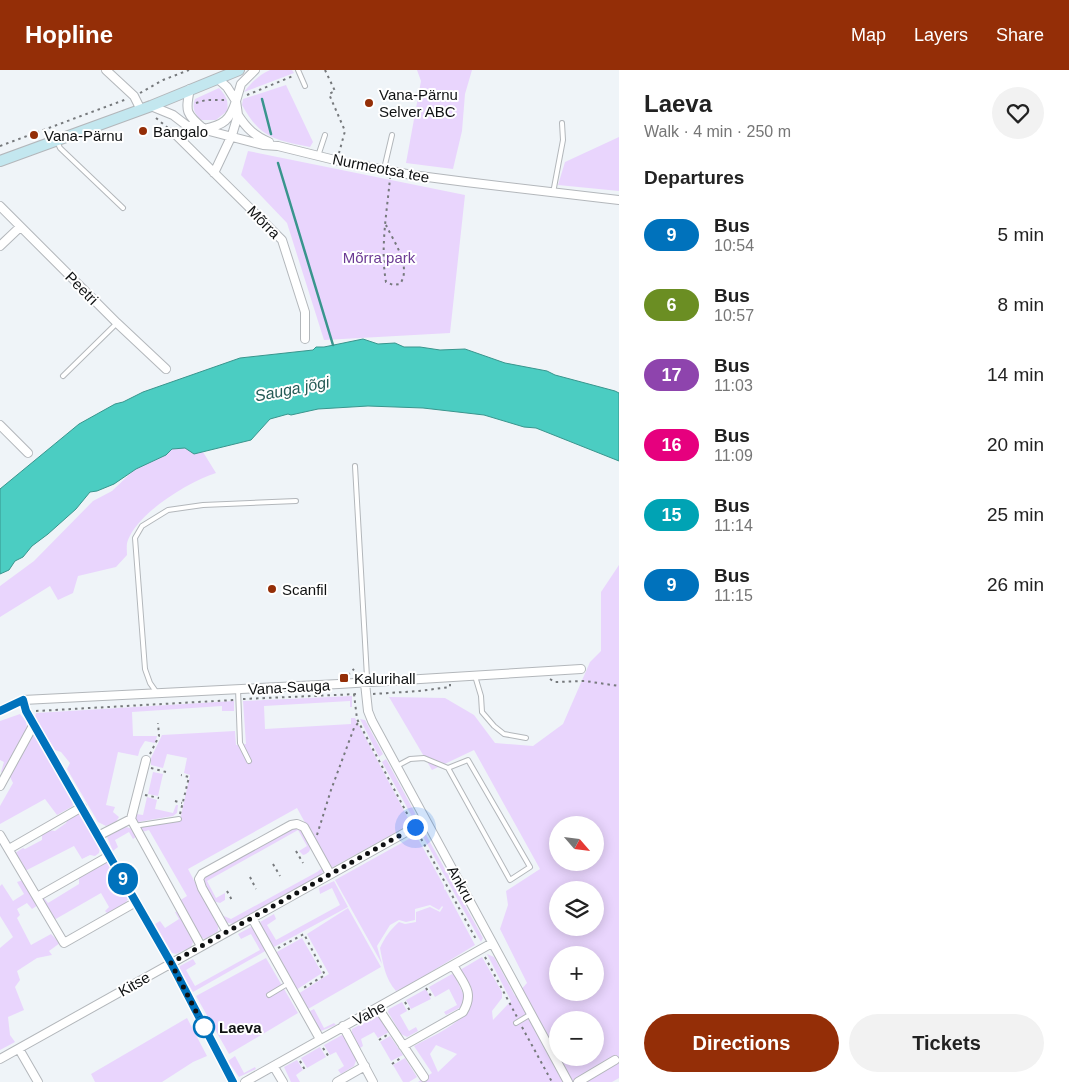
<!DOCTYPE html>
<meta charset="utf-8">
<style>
:root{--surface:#fff;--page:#f2f2f2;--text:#222;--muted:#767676;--accent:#942e07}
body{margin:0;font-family:Arial,sans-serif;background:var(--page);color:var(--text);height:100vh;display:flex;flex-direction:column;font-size:19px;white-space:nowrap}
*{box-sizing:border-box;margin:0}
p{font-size:16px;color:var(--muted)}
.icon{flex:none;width:28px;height:28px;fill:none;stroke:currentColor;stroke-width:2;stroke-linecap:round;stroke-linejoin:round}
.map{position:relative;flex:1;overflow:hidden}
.drawer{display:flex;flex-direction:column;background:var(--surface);width:450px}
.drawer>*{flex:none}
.badge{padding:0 10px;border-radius:16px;font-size:18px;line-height:32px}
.needle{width:32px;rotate:118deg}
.tools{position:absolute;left:549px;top:746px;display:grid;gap:10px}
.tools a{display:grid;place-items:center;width:55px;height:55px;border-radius:50%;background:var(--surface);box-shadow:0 2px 12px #0003;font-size:25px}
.you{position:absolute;width:25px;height:25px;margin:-12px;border:4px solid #fff;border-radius:50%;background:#1a73e8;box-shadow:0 0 0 8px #1a73e833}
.map>.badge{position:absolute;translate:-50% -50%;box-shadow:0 0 0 2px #fff}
h2{padding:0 25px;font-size:19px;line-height:45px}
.round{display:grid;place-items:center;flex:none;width:52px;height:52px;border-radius:26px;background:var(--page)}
.headline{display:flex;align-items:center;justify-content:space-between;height:85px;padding:0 25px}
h1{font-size:24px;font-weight:700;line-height:38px}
.primary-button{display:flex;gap:10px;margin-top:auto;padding:10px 25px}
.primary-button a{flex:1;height:58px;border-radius:30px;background:var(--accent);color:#fff;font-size:20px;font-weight:700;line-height:58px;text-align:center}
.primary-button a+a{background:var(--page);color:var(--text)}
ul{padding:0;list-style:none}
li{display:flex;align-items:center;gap:15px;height:70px;padding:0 25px}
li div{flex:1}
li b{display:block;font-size:19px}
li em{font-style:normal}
li .badge{min-width:55px;font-weight:700;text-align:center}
header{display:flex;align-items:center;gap:30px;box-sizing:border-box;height:70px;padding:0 25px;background:var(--accent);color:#fff}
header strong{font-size:24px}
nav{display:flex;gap:28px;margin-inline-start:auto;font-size:18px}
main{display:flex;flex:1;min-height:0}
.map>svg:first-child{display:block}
.green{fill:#e9d5fd;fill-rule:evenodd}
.water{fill:#4bcdc2;stroke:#39958d}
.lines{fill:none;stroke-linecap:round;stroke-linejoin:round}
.stream{stroke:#39958d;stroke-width:2.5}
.service-casing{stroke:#b3b7bb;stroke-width:6}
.minor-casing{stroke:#b3b7bb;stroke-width:10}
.secondary-casing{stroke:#b3b7bb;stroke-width:12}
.path{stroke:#76797c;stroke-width:2;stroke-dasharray:2.5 4;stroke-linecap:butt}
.service{stroke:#fff;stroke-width:4}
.minor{stroke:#fff;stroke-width:8}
.secondary{stroke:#c3e7ef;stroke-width:10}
.line-casing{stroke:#fff;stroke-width:11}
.line{stroke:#0072bc;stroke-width:8}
.walk{stroke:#0f1112;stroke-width:5;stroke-dasharray:0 9}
.poi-dot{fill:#942e07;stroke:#fff;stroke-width:2}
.stop-dot{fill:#fff;stroke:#0072bc;stroke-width:2.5}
.labels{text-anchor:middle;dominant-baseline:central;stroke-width:4;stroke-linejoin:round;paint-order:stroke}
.poi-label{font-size:15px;fill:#0f1112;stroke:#fff;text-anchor:start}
.street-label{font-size:15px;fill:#0f1112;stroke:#fff}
.park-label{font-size:15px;fill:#6c3b94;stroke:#fff}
.stop-label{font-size:15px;font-weight:bold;fill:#0f1112;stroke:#fff;text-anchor:start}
.water-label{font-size:16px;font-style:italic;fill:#255b56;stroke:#fff}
</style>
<header>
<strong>Hopline</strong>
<nav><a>Map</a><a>Layers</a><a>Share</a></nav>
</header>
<main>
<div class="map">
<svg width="619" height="1012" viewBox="0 0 619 1012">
<rect width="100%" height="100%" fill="#eff4f8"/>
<path class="green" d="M 270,0 L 292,0 L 294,3 L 244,22 C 252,12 259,5 270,0 Z
M 417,0 L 472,0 L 465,24 L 462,61 L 453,99 L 406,93 L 421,11 Z
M 286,15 L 313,72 L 310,77 C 275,70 260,68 242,35 L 243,29 Z
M 219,18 C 226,26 229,31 227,41 L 216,50 L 201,50 C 194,43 192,38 195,29 Z
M 619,67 L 619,121 L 558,115 L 565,92 Z
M 248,81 L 465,125 L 450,263 L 324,270 L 287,153 L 241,105 Z
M 185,378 L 195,384 L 203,382 L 216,403 C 188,412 139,442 128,470 C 126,474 127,481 127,485 L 116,497 L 78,506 L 73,523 L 58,530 L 50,516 L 0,547 L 0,516 L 34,491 L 93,431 L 112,421 L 135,399 L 164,386 L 172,379 Z
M 619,495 L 619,1008 L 612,1012 L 418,1012 L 432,1003 L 414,976 C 431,966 472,951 472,927 C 472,919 464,909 460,902 L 460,900 L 482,887 L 502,922 L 502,928 L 492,941 L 493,950 L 511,931 L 487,884 L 494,887 L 515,926 L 527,913 L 500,859 L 508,835 L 506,821 L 540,799 L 474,680 L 432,700 L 389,627 L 445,628 L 474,645 L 495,673 L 533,676 L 563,654 L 590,592 L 601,581 L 601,522 ZM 558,755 L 595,755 L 595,792 L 558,792 ZM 558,820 L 595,820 L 595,858 L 558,858 ZM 558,885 L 595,885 L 595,922 L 558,922 ZM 558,950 L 595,950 L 595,988 L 558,988 ZM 436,975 L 457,984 L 438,1002 L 430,984 Z
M 352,626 L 352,637 L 350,637 L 350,631 L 264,636 L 265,659 L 351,654 L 351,648 L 355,648 L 411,754 L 333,797 L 330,797 L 326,791 L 297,738 L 188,799 L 218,856 L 218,861 L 205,869 L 199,867 L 179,831 L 187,826 L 149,760 L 142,762 L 139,757 L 180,750 L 190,705 L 184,703 L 187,688 L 167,684 L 163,698 L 151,695 L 151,688 L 162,665 L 235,661 L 236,675 L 246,674 L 243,631 Z
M 234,631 L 234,641 L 222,641 L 222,636 L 132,642 L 133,666 L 157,666 L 155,673 L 145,671 L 140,679 L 138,686 L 118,682 L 106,735 L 115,737 L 113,742 L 119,747 L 116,752 L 106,756 L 98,752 L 67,699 L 70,693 L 61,682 L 55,680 L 35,647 L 36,643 Z
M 20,644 L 26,651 L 27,658 L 4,703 L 1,702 L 4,692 L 0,690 L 0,651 Z
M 360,649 L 365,650 L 383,684 L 379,687 Z
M 31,663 L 34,664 L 72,730 L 73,736 L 57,745 L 45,729 L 0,754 L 0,736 L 13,713 L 9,705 Z
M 386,689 L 415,743 L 414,750 L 382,692 Z
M 153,702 L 163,704 L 158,726 L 148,724 Z
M 147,727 L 157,730 L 155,739 L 173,743 L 176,735 L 178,735 L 177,743 L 173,746 L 138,752 L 136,749 L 136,744 L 143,745 Z
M 79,744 L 100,778 L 99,783 L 95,786 L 90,785 L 82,789 L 74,776 L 25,801 L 15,783 L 23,778 L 25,779 L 42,770 L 42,763 L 48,760 L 55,761 L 66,753 L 69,747 Z
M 295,756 L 301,758 C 306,767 318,781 303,785 L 299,781 L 307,776 L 298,760 L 207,811 L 216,828 L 225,823 L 225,830 L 220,833 L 213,831 L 203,815 L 205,806 Z
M 126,757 L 133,759 L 137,766 L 133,769 L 129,762 L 115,770 L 118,777 L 113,781 L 107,767 L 116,759 Z
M 420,761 L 425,763 L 483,868 L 481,872 Z
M 416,765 L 444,816 L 444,820 L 445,819 L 475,875 L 411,914 L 396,921 C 385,909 383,893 380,878 C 385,867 390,860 399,852 L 405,854 L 416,852 L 416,842 L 430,837 L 440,842 L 443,837 L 442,836 L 439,840 L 430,835 L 415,839 L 415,850 L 406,852 L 399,850 L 390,855 L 377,876 L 382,894 L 335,810 Z
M 104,791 L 108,793 L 128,829 L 125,834 L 108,844 L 105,841 L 109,837 L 101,823 L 54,850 L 42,829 L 44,828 L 48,833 L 79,814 L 79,806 Z
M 322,798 L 323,802 L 320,805 L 233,854 L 225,852 L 224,846 L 231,849 L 317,802 Z
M 23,810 L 38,835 L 32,839 L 27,833 L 17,839 L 20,845 L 17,848 L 31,875 L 51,864 L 60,873 L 49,881 L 52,885 L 37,888 L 17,901 L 20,910 L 15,917 L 24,940 L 8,947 L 10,965 L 15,972 L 0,980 L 0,878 L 13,867 L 0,846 L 0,816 L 2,814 L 13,831 L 24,824 L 17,812 Z
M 334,811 L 348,837 L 274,877 L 271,876 L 260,852 L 274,844 L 276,849 L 267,855 L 276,870 L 340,835 L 332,818 L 320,824 L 319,818 Z
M 348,838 L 381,897 L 308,939 L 298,924 L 329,904 L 307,864 Z
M 178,841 L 194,870 L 191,877 L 176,884 L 172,883 L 155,854 L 160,851 L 165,858 L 179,849 L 175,842 Z
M 251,857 L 254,858 L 267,880 L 193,922 L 179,898 L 180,896 L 193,889 L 196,894 L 186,900 L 195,916 L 260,880 L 251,864 L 241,869 L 238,864 Z
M 302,868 L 322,903 L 296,920 L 275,883 Z
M 266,888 L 298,943 L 229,984 L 196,926 Z
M 452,904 L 455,906 L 465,928 L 461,937 L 446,945 L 444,942 L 457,935 L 449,919 L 435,927 L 429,917 Z
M 426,919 L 431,929 L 411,939 L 406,930 Z
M 402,932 L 407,941 L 400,945 L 409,961 L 416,957 L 418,961 L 407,967 L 401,964 L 388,942 L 389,939 Z
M 314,939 L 324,958 L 334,953 L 336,955 L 321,961 L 318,959 L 308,942 Z
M 376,946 L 381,949 L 389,962 L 378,968 L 374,962 L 361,969 L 363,976 L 360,978 L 352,963 L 352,959 Z
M 187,948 L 207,986 L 193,992 L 162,1012 L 95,1012 L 91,1004 Z
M 342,965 L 345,966 L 357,988 L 354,996 L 341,1004 L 338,1000 L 344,996 L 336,982 L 330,985 L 324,975 Z
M 390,966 L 403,985 L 391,991 L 380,972 Z
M 320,977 L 326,987 L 307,998 L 301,988 Z
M 235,986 L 244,1003 L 255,997 L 256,999 L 239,1007 L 228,991 Z
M 405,988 L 417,1007 L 409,1012 L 403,1012 L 393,995 Z
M 297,990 L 303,1000 L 296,1005 L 300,1012 L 291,1012 L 284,997 Z"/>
<path class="water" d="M 363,269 L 378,274 L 395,273 L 404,277 L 420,277 L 440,280 L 465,279 L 505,293 L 547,301 L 555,305 L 615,321 L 619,323 L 619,391 L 536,358 L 524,357 L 484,345 L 423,338 L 368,336 L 318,339 L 291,345 L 288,344 L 270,349 L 251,370 L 194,384 L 185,378 L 172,379 L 166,385 L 136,399 L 114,414 L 97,421 L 90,422 L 76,439 L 48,464 L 32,476 L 23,487 L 15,491 L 9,500 L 0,504 L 0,419 L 79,354 L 115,334 L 123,332 L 143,322 L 240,288 L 313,280 L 316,277 L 324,277 Z"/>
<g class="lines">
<path class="stream" d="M 262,29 L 271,64
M 278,93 L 333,275"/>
<g class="service-casing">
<path id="service" d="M 298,0 L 305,16
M 57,71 L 60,78 L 123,138
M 318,86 L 325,65
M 384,99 L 392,65
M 553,123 L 563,70 L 562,53
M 63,306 L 117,253
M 355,396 L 367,607 L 365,613
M 475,606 L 481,626 L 482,642 L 494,656 L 504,664 L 526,668
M 238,619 L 240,673 L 249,691
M 157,623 L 150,613 L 145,599 L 135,468 L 142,456 L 168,440 L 203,435 L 296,431
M 397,696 L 410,689 L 424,688 L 448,698 L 510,810 L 530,797 L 468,690 L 448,698
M 134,756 L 179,749
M 269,925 L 289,913
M 516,953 L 531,944"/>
</g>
<g class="minor-casing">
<path id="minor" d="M 106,0 L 134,26 L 141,40
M 190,19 C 185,42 186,44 204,59 C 224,55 230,50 236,31 L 227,17 L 218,9
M 151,36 L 173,45 L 186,55 L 263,75 L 278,76 L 343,92 L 412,105 L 466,112 L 619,130
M 238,45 C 247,59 255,66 269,72
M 173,62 L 282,170 L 305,242 L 305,269
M 214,103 L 232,65 L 238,45 L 236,31 L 241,14 L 255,0
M 0,136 L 117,253 L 166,299
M 0,176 L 20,157
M 0,355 L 28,383
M 365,613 L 368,641 L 372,651 L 568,1012
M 23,630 L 26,641 L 171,893 L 233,1012
M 0,641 L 23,630 L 339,614 L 581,599
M 0,716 L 34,654
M 131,749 L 146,690
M 0,765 L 64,873 L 136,832
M 98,766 L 131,749 L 201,876
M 9,779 L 82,737
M 37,827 L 109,786
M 252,848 L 320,969
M 227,862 L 202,818 L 199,809 L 202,804 L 291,755 L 297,754 L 304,757 L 330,804
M 378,938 L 424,1007
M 343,956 L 373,1012
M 403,976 L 463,942 C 475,922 463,913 453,895
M 19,979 L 38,1012
M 0,989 L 426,751
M 274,997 L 283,1012
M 245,1012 L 492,873
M 337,1012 L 365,996
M 578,1012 L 615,990"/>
</g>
<g class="secondary-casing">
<path id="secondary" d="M 0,91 L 151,36 L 239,0"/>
</g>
<path class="path" d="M 325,0 L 335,21 L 329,24 L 345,61 L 339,83
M 140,23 L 163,10 L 189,0
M 247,25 L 293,6
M 196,33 L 206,30 L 226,30
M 156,48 L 168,58
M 0,76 L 127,29
M 386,155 C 394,172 412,197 400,214 L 393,215 L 386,212 C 380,178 387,142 390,108
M 348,605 L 354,599
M 550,609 L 555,612 L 585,611 L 619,616
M 354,624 L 357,649 L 411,751
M 373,624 L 419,621 L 450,617 L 450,614
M 243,629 L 358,624
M 36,641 L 234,630
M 150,684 L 159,666 L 158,653
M 151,698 L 166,702
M 145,725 L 159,728
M 175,731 L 182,733
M 180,744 L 189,707 L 181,705
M 418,763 L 477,871
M 317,765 L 331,720 L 354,658 L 358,653
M 296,781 L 303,793
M 273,794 L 280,806
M 250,807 L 256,819
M 227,821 L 233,832
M 278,878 L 304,864 L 325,905 L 302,919
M 485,887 L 517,947
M 426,918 L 433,929
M 405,932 L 410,941
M 522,957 L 552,1012
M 379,970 L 387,965
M 323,978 L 329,987
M 300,991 L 305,1000
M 392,994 L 402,987"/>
<use href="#service" class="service"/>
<use href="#minor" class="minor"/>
<use href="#secondary" class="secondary"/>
</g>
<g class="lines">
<g class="line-casing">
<path id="line" d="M 0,641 L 23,630 L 26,641 L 171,893 L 233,1012"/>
</g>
<use href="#line" class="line"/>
<path class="walk" d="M 204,957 L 171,893 L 415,757"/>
</g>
<g class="poi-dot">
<circle cx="369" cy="33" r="5"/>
<circle cx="143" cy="61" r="5"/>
<circle cx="34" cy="65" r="5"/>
<circle cx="272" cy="519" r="5"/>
<rect x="339" y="603" width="10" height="10" rx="2.5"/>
</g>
<circle class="stop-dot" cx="204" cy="957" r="10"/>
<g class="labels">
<g class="poi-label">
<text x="379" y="24">Vana-Pärnu<tspan x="379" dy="17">Selver ABC</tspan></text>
<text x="153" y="61">Bangalo</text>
<text x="44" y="65">Vana-Pärnu</text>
<text x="282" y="519">Scanfil</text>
<text x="354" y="608">Kalurihall</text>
</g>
<g class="street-label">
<text transform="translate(381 98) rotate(11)">Nurmeotsa tee</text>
<text transform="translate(264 152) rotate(45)">Mõrra</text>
<text transform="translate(82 218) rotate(45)">Peetri</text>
<text transform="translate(289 617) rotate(-3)">Vana-Sauga</text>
<text transform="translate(461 814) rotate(61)">Ankru</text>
<text transform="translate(134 914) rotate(-30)">Kitse</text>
<text transform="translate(369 943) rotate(-28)">Vahe</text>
</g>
<g class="park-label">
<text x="379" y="187">Mõrra park</text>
</g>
<g class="stop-label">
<text x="219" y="957">Laeva</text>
</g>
<g class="water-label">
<text transform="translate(292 319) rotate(-11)">Sauga jõgi</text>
</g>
</g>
</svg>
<div class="tools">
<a><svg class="needle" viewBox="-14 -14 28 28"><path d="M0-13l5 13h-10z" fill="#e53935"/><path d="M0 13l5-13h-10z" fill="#767676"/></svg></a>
<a><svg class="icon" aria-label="layers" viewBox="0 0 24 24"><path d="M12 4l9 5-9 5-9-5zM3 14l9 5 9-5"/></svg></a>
<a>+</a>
<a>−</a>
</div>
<div class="you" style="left:415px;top:757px"></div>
<b class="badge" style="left:123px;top:809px;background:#0072bc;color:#fff">9</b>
</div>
<section class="drawer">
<div class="headline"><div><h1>Laeva</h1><p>Walk · 4 min · 250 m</p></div><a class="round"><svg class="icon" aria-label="heart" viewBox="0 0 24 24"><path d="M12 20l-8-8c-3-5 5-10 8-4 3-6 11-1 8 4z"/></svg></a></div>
<h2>Departures</h2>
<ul>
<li><span class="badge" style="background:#0072bc;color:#fff">9</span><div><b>Bus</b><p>10:54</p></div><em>5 min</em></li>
<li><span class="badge" style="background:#6b8e23;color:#fff">6</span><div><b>Bus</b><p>10:57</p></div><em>8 min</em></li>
<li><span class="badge" style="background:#8e44ad;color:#fff">17</span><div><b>Bus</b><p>11:03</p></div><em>14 min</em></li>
<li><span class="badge" style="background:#e6007e;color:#fff">16</span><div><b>Bus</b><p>11:09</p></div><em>20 min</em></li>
<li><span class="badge" style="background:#00a3b4;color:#fff">15</span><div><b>Bus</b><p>11:14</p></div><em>25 min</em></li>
<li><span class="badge" style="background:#0072bc;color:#fff">9</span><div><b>Bus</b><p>11:15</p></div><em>26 min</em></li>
</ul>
<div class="primary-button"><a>Directions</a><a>Tickets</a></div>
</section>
</main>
